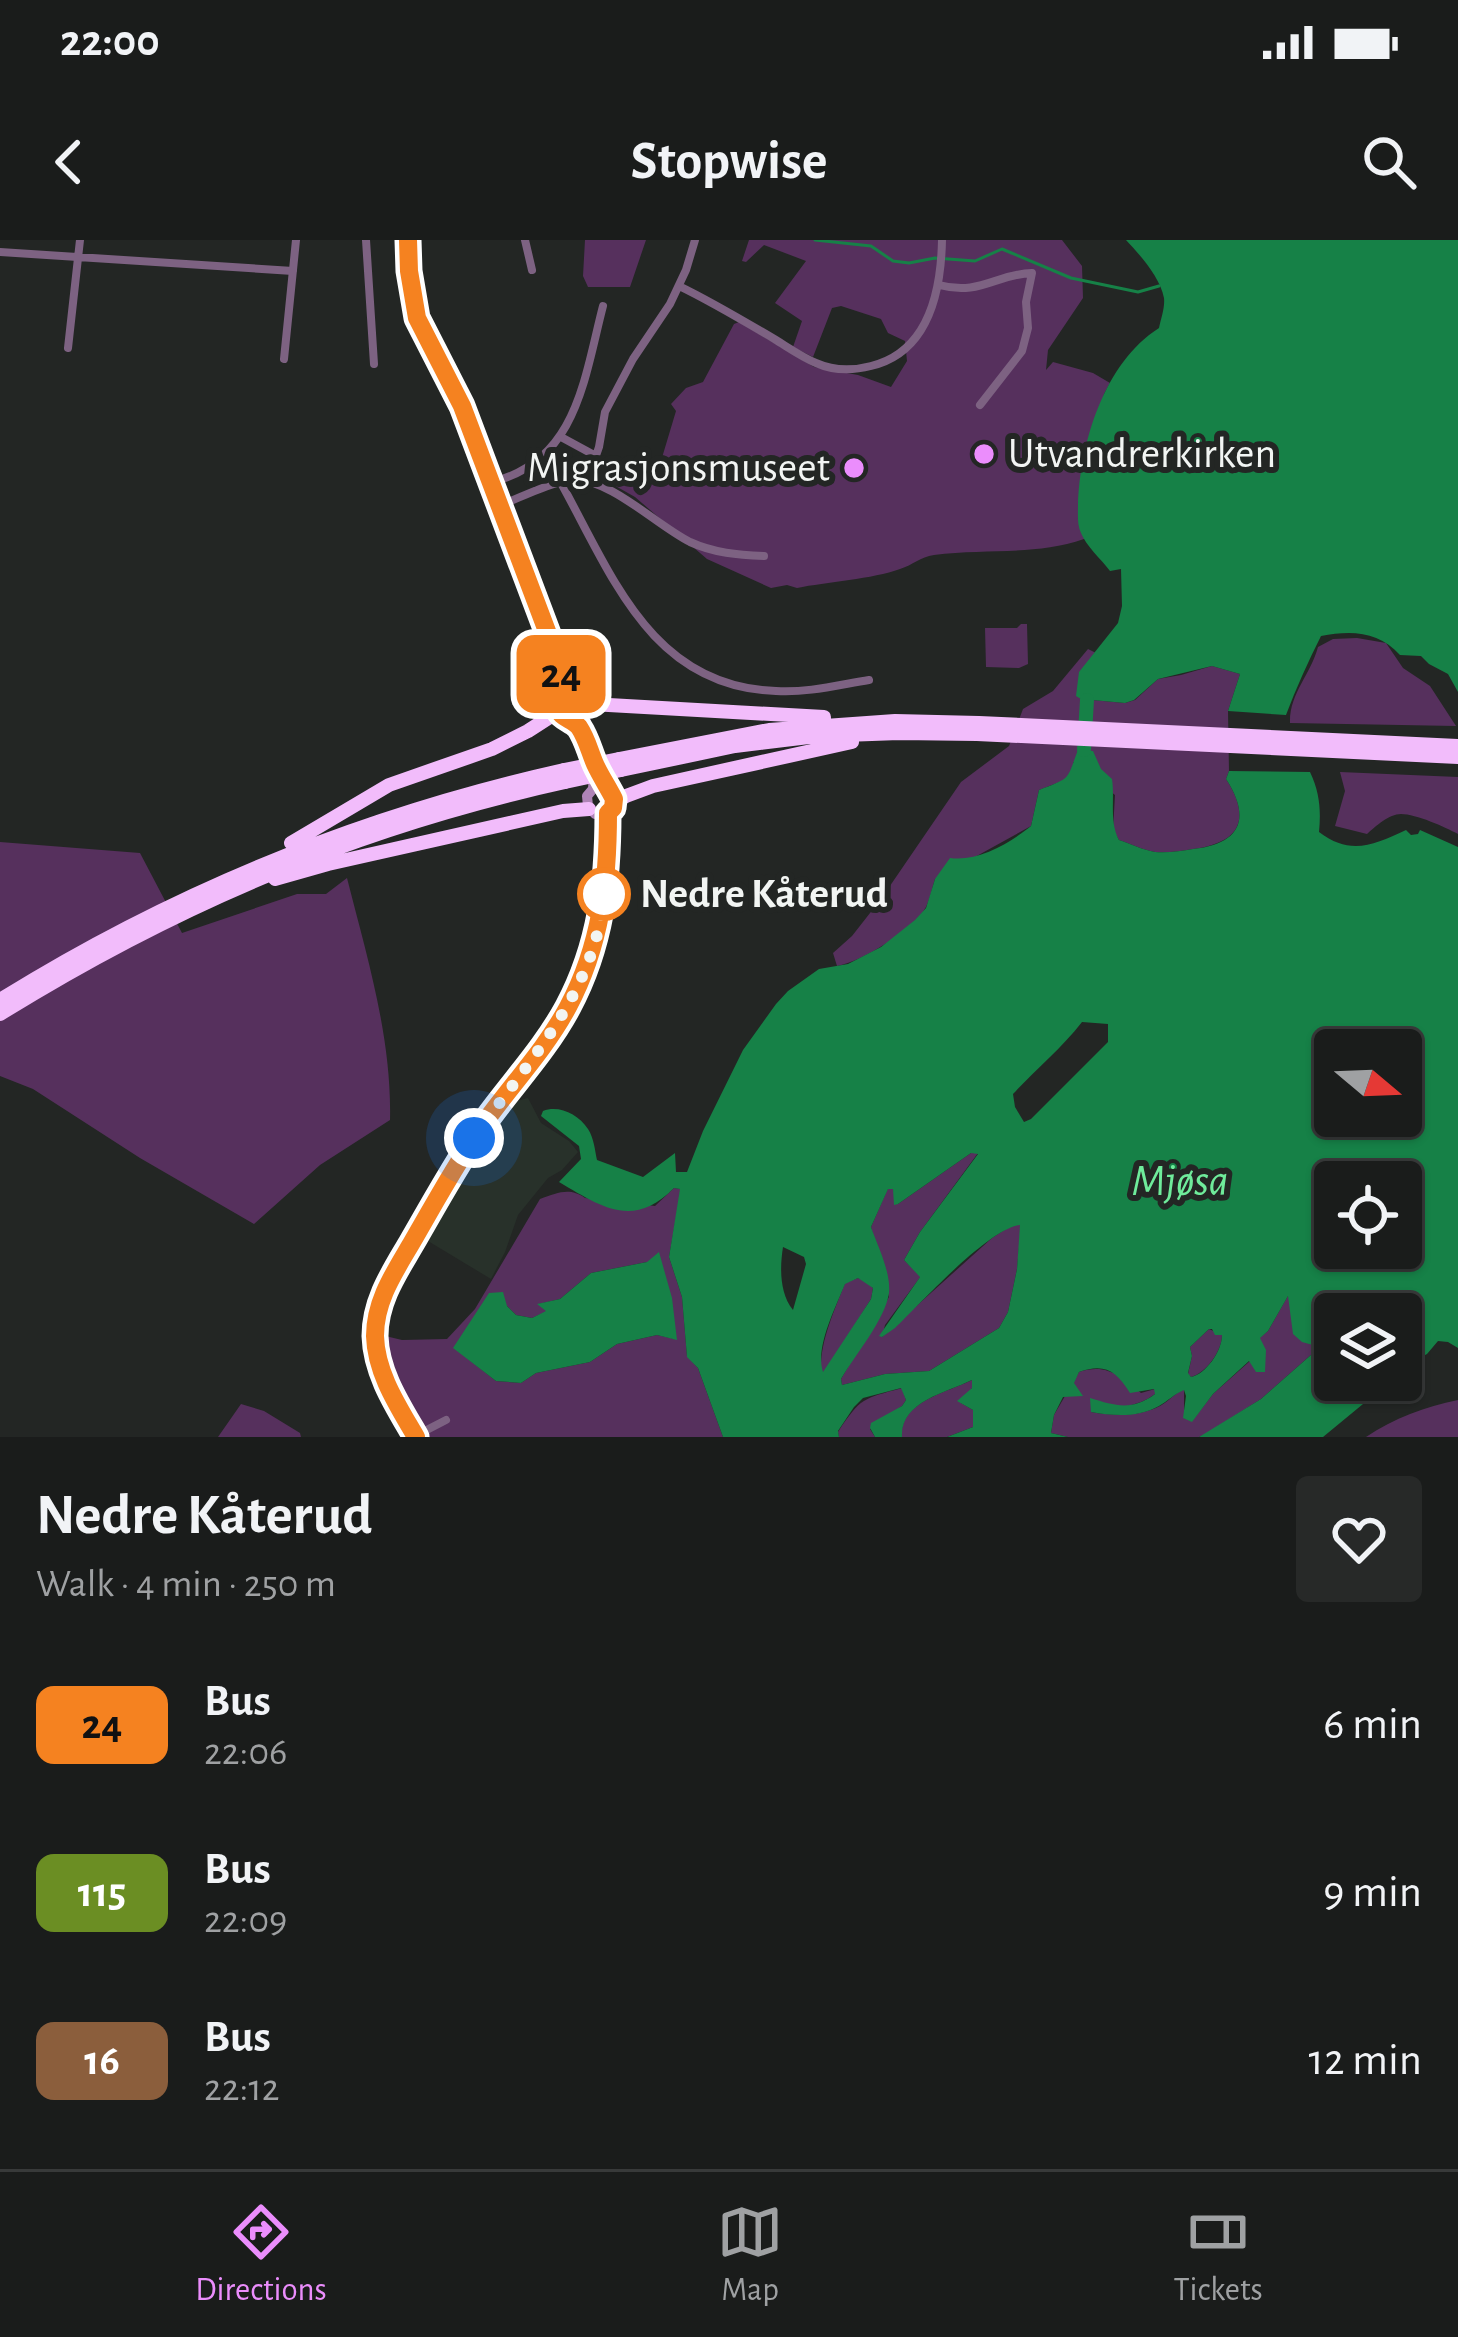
<!DOCTYPE html>
<meta charset="utf-8">
<style>
:root{--surface:#1a1c1b;--page:#272928;--text:#f1f3f6;--muted:#9fa1a3;--line:#383a3a;--accent:#eb8dfc}
body{margin:0;font-family:"Alegreya Sans",sans-serif;background:var(--page);color:var(--text);height:100vh;display:flex;flex-direction:column;font-size:45px;white-space:nowrap}
*{box-sizing:border-box;margin:0}
p{font-size:39px;color:var(--muted)}
.icon{flex:none;width:66px;height:66px;fill:none;stroke:currentColor;stroke-width:2;stroke-linecap:round;stroke-linejoin:round}
.map{position:relative;height:1197px;overflow:hidden}
.sheet{display:flex;flex-direction:column;background:var(--surface);flex:1}
.sheet>*{flex:none}
.badge{padding:0 24px;border-radius:18px;font-size:42px;line-height:78px}
.needle{width:78px;rotate:109deg}
.tools{position:absolute;left:1314px;top:789px;display:grid;gap:24px}
.tools a{display:grid;place-items:center;width:108px;height:108px;border-radius:12px;background:var(--surface);box-shadow:0 3px 9px #0004,0 0 0 3px var(--line);font-size:60px}
.you{position:absolute;width:60px;height:60px;margin:-30px;border:9px solid #fff;border-radius:50%;background:#1a73e8;box-shadow:0 0 0 18px #1a73e833}
.map>.badge{position:absolute;translate:-50% -50%;box-shadow:0 0 0 6px #fff}
.round{display:grid;place-items:center;flex:none;width:126px;height:126px;border-radius:12px;background:var(--page)}
.summary{display:flex;align-items:center;justify-content:space-between;height:204px;padding:0 36px}
h1{font-size:57px;font-weight:700;line-height:90px}
ul{padding:0;list-style:none}
li{display:flex;align-items:center;gap:36px;height:168px;padding:0 36px}
li div{flex:1}
li b{display:block;font-size:45px}
li em{font-style:normal}
li .badge{min-width:132px;font-weight:700;text-align:center}
.status{display:flex;justify-content:space-between;align-items:center;height:84px;padding:0 60px;background:var(--surface);direction:ltr}
.status svg{height:33px;fill:currentColor}
header{display:flex;justify-content:space-between;align-items:center;height:156px;padding:0 36px;background:var(--surface);font-size:54px;font-weight:700}
.menu{display:flex;justify-content:space-around;align-items:center;height:168px;border-top:3px solid var(--line);background:var(--surface);font-size:33px;color:var(--muted)}
.menu a{display:grid;justify-items:center;gap:6px}
.menu .active{color:var(--accent)}
.map>svg:first-child{display:block}
.built{fill:#28312a}
.green{fill:#56305d;fill-rule:evenodd}
.water{fill:#168147;fill-rule:evenodd}
.lines{fill:none;stroke-linecap:round;stroke-linejoin:round}
.stream{stroke:#168147;stroke-width:3}
.river{stroke:#168147;stroke-width:14}
.street{stroke:#7d6282;stroke-width:8}
.secondary{stroke:#af84b7;stroke-width:10}
.highway{stroke:#f2bcfb;stroke-width:14}
.highway-bridge{stroke:#f2bcfb;stroke-width:14}
.line-casing{stroke:#fff;stroke-width:27}
.line{stroke:#f58220;stroke-width:18}
.walk{stroke:#f2f5f3;stroke-width:12;stroke-dasharray:0 21.6}
.poi-dot{fill:#eb8dfc;stroke:#232624;stroke-width:4.5}
.stop-dot{fill:#fff;stroke:#f58220;stroke-width:6}
.labels{text-anchor:middle;dominant-baseline:central;stroke-width:12;stroke-linejoin:round;paint-order:stroke}
.poi-label{font-size:42px;fill:#f2f5f3;stroke:#232624;text-anchor:start}
.stop-label{font-size:42px;font-weight:bold;fill:#f2f5f3;stroke:#232624;text-anchor:start}
.water-label{font-size:45px;font-style:italic;fill:#6feb9b;stroke:#232624}
</style>
<div class="status"><b>22:00</b><svg viewBox="0 0 49 12"><path d="M0 12V9h3v3zM5 12V6h3v6zM10 12V3h3v9zM15 12V0h3v12zM26 1h20v11H26zM47 4h2v5h-2z"/></svg></div>
<header><svg class="icon" aria-label="back" viewBox="0 0 24 24"><path d="M15 5l-7 7 7 7"/></svg>Stopwise<svg class="icon" aria-label="search" viewBox="0 0 24 24"><circle cx="10" cy="10" r="6"/><path d="M15 15l6 6"/></svg></header>
<div class="map">
<svg width="1458" height="1197" viewBox="0 0 1458 1197">
<rect width="100%" height="100%" fill="#232624"/>
<path class="built" d="M 528,858 L 541,883 L 569,901 L 578,912 L 562,930 L 548,938 L 518,975 L 505,1012 L 491,1039 L 423,998 L 482,896 L 501,871 L 513,862 Z"/>
<path class="green" d="M 585,0 L 646,0 L 630,47 L 588,47 L 583,36 Z
M 749,0 L 1062,0 L 1082,26 L 1083,58 L 1048,110 L 1046,130 L 1053,122 L 1093,133 L 1110,143 L 1104,154 L 1084,299 C 1035,316 986,308 934,315 C 920,317 913,325 900,329 C 873,339 826,342 797,348 L 787,345 L 771,348 L 707,319 L 635,257 L 596,235 L 602,224 L 608,221 L 650,236 L 658,231 L 676,171 L 671,164 L 686,148 L 703,142 L 734,84 L 739,82 L 814,127 L 858,135 L 891,147 L 907,121 L 905,101 L 888,93 L 881,79 L 841,66 L 832,68 L 813,117 L 793,107 L 802,81 L 775,63 L 806,21 L 764,5 L 746,22 L 742,21 Z
M 1021,384 L 1027,384 L 1028,424 L 1019,428 L 986,427 L 985,388 L 1017,388 Z
M 1357,398 L 1386,403 L 1403,428 L 1430,446 L 1456,486 L 1290,483 C 1289,454 1311,434 1318,407 L 1333,399 Z
M 1088,409 L 1096,413 L 1079,433 L 1081,459 L 1125,463 L 1135,460 L 1158,439 L 1181,435 L 1212,426 L 1240,434 L 1228,471 L 1229,531 L 1226,539 C 1252,579 1240,603 1193,609 C 1181,611 1168,613 1155,612 C 1143,610 1131,604 1119,600 L 1113,590 L 1115,555 L 1073,522 L 1073,531 L 1065,540 L 1039,550 L 1031,586 L 935,639 C 932,648 930,659 926,667 C 913,690 863,721 837,726 L 833,713 L 852,696 L 881,659 L 961,542 L 1009,506 L 1023,469 L 1053,451 Z
M 1340,532 L 1458,537 L 1458,594 C 1445,587 1416,574 1401,574 C 1389,574 1376,586 1367,594 L 1335,586 L 1345,551 Z
M 0,602 L 140,613 L 182,693 L 297,654 L 326,654 L 347,638 C 367,717 392,798 390,880 L 320,925 L 254,984 L 140,918 L 33,849 L 0,836 Z
M 971,913 L 978,913 L 920,992 L 904,1020 L 921,1036 L 885,1085 L 882,1097 L 992,998 L 1012,985 L 1021,985 L 1017,1029 L 1008,1072 L 999,1088 L 929,1131 L 885,1134 L 842,1145 L 841,1139 L 889,1057 L 871,987 L 888,948 L 893,949 L 898,964 Z
M 674,948 L 681,949 L 669,1017 L 682,1057 L 687,1116 L 698,1128 L 723,1197 L 419,1197 L 378,1120 L 377,1094 L 402,1100 L 447,1099 L 475,1069 L 540,959 C 558,953 569,947 585,958 L 655,966 ZM 647,1022 L 675,1099 L 657,1095 L 617,1104 L 590,1122 L 536,1133 L 521,1143 L 496,1141 L 467,1118 L 507,1066 L 516,1075 L 532,1078 L 548,1071 L 539,1064 L 560,1059 L 591,1033 Z
M 858,1038 L 866,1041 L 873,1048 L 871,1059 L 824,1133 L 821,1131 C 820,1101 834,1072 845,1043 Z
M 1289,1054 L 1321,1106 L 1261,1159 L 1204,1195 L 1199,1197 L 1068,1197 L 1051,1193 L 1054,1175 L 1079,1132 C 1107,1123 1120,1136 1141,1153 L 1155,1149 L 1155,1154 C 1138,1167 1113,1169 1091,1172 C 1114,1176 1139,1177 1160,1166 C 1169,1161 1174,1154 1184,1149 L 1184,1178 L 1192,1181 L 1213,1154 L 1250,1121 L 1259,1098 L 1268,1091 Z
M 1209,1089 L 1222,1095 C 1222,1111 1206,1133 1191,1137 L 1188,1134 L 1192,1116 L 1190,1107 Z
M 972,1140 L 972,1148 L 961,1163 L 973,1170 L 973,1187 L 947,1197 L 902,1197 C 899,1162 946,1153 972,1140 Z
M 902,1148 L 906,1160 L 902,1166 L 870,1189 L 875,1197 L 839,1197 L 838,1192 C 861,1157 863,1159 902,1148 Z
M 1458,1160 L 1458,1197 L 1366,1197 C 1394,1178 1425,1167 1458,1160 Z
M 241,1164 L 264,1171 L 300,1193 L 301,1197 L 218,1197 Z"/>
<path class="water" d="M 1126,0 L 1458,0 L 1458,452 L 1448,434 L 1429,424 L 1421,416 L 1400,415 C 1379,391 1351,390 1321,396 C 1308,422 1296,448 1286,475 L 1228,471 L 1240,434 L 1212,426 L 1158,439 L 1134,460 L 1125,463 L 1081,459 L 1076,456 L 1079,432 L 1118,383 L 1122,366 L 1121,329 L 1110,331 C 1101,319 1086,306 1081,293 C 1077,285 1078,274 1078,265 C 1080,203 1104,123 1159,88 C 1161,78 1165,68 1164,58 C 1160,37 1140,15 1126,0 Z
M 1078,510 L 1093,511 L 1101,529 L 1112,539 C 1115,559 1109,582 1119,600 C 1131,604 1143,610 1155,612 C 1168,613 1181,611 1193,609 C 1240,604 1252,579 1226,539 L 1229,531 L 1310,532 C 1320,553 1321,571 1319,592 C 1351,616 1373,605 1406,590 L 1411,595 L 1418,594 L 1420,590 L 1458,607 L 1458,1108 L 1448,1102 L 1438,1101 L 1427,1114 L 1401,1128 L 1401,1074 L 1335,1074 L 1335,1140 L 1383,1140 L 1379,1143 L 1380,1150 L 1323,1197 L 1199,1197 L 1261,1159 L 1320,1107 L 1302,1102 L 1293,1094 L 1288,1056 L 1268,1091 L 1260,1098 L 1266,1110 L 1265,1132 L 1256,1132 L 1249,1121 L 1213,1154 L 1192,1182 L 1183,1178 L 1186,1156 L 1184,1150 C 1174,1154 1168,1161 1159,1166 C 1138,1178 1113,1176 1091,1172 L 1090,1158 C 1116,1166 1132,1171 1155,1154 L 1154,1149 L 1130,1153 C 1116,1131 1105,1123 1079,1132 L 1074,1143 L 1083,1156 L 1063,1157 L 1054,1175 L 1051,1193 L 1068,1197 L 947,1197 L 973,1187 L 973,1170 L 957,1161 L 972,1148 L 972,1140 C 945,1153 900,1162 902,1197 L 875,1197 L 870,1188 L 871,1183 L 902,1166 L 906,1160 L 901,1148 L 863,1158 L 854,1167 L 838,1191 L 839,1197 L 723,1197 L 698,1128 L 687,1117 L 682,1057 L 669,1017 L 680,949 L 674,948 C 633,990 600,966 559,942 L 581,919 L 579,906 L 541,876 L 543,871 C 559,865 578,874 588,889 C 594,898 595,911 597,920 L 643,937 L 675,913 L 676,932 L 687,932 L 703,891 L 743,810 L 776,764 L 788,751 L 819,729 L 848,724 L 881,707 L 915,680 L 926,668 L 935,639 L 950,618 C 978,622 1010,603 1031,586 L 1039,550 C 1072,537 1066,541 1078,510 ZM 1082,782 L 1108,784 L 1108,802 L 1031,879 L 1024,882 L 1015,867 L 1013,854 C 1036,829 1061,809 1082,782 ZM 1401,810 L 1401,876 L 1335,876 L 1335,810 ZM 971,913 L 978,914 L 920,992 L 904,1020 L 920,1037 L 879,1096 L 882,1097 L 895,1088 C 921,1063 988,989 1020,985 L 1017,1029 L 1008,1072 L 999,1088 L 929,1131 L 885,1134 L 842,1145 L 841,1139 C 855,1115 885,1080 889,1053 C 891,1032 878,1007 871,987 L 888,949 L 893,949 L 894,965 L 898,964 ZM 1401,942 L 1401,1008 L 1335,1008 L 1335,942 ZM 783,1007 L 804,1017 L 806,1024 L 793,1070 C 779,1053 780,1026 783,1007 ZM 858,1038 L 873,1048 L 871,1059 L 823,1132 C 815,1107 835,1069 845,1044 ZM 1209,1089 L 1212,1089 L 1215,1095 L 1222,1095 C 1222,1111 1206,1134 1191,1137 L 1188,1133 L 1192,1116 L 1190,1107 Z
M 659,1012 L 672,1058 L 677,1100 L 657,1095 L 617,1104 L 590,1122 L 536,1133 L 521,1143 L 496,1141 L 453,1108 L 489,1053 L 503,1052 L 507,1066 L 516,1075 L 532,1078 L 546,1071 L 537,1064 L 560,1059 L 591,1033 L 647,1022 Z"/>
<g class="lines">
<path class="stream" d="M 815,0 L 871,6 L 893,21 L 909,23 L 935,18 L 975,21 L 1002,9 L 1071,38 L 1138,52 L 1159,46"/>
<path class="river" d="M 1084,510 L 1087,460"/>
<path class="street" d="M 366,0 L 374,124
M 525,0 L 532,30
M 0,12 L 293,31
M 939,45 C 980,56 996,34 1032,33 L 1026,62 L 1028,88 L 1022,111 L 980,165
M 679,46 C 712,62 744,81 776,100 C 789,108 802,117 816,123 C 834,131 852,131 871,126 C 929,112 941,52 942,0
M 68,108 L 80,0
M 284,119 L 296,0
M 561,197 L 596,216
M 587,241 L 599,207 L 605,172 L 633,119 L 670,64 L 686,30 L 695,0
M 492,242 C 577,221 584,139 603,66
M 561,243 C 612,335 651,447 776,451 C 807,453 838,445 869,440
M 501,265 C 522,257 550,242 573,240 C 610,238 656,285 690,302 C 714,313 738,315 764,316
M 415,1196 L 446,1180"/>
<path class="secondary" d="M 408,0 C 407,86 442,117 471,190 C 503,267 530,345 559,423 L 564,449
M557 463a17 17 0 1 1 34 0a17 17 0 1 1-34 0Z
M 585,475 L 587,497 L 598,528
M 593,549 L 606,548 L 613,554 L 614,563 L 608,573 L 595,574 L 588,566 L 587,556 L 593,549 L 594,532
M 416,1197 C 398,1166 376,1133 375,1096 C 375,1061 394,1033 411,1004 C 436,961 459,918 487,879 C 514,842 546,808 568,767 C 601,705 608,642 608,573"/>
<path class="highway" d="M 591,464 L 824,477
M 619,519 L 769,490 L 895,481 L 979,483 L 1458,506
M 621,530 L 735,506 L 817,496 L 899,493 L 977,494 L 1458,517
M 614,563 L 626,556 L 653,546 L 852,502
M 291,603 L 389,545 L 492,509 L 528,491 L 559,471
M 275,639 L 328,624 L 563,571 L 589,569
M 0,760 C 175,651 363,575 564,530
M 0,774 C 179,663 360,587 565,542"/>
<path class="highway-bridge" d="M 564,530 L 619,519
M 565,542 L 621,530"/>
</g>
<g class="lines">
<g class="line-casing">
<path id="line" d="M 408,0 L 409,31 L 417,78 L 462,166 L 559,423 L 564,449 C 559,456 555,458 557,467 C 560,478 572,479 579,487 C 587,499 589,510 595,524 C 601,537 608,547 614,559 L 613,568 L 608,573 C 608,642 601,705 568,767 C 546,808 514,842 487,879 C 459,918 436,961 411,1004 C 394,1033 375,1061 375,1096 C 376,1133 398,1166 416,1197"/>
</g>
<use href="#line" class="line"/>
<path class="walk" d="M 474,898 C 528,821 596,752 604,654"/>
</g>
<g class="poi-dot">
<circle cx="984" cy="214" r="12"/>
<circle cx="854" cy="228" r="12"/>
</g>
<circle class="stop-dot" cx="604" cy="654" r="24"/>
<g class="labels">
<g class="poi-label">
<text x="1008" y="214">Utvandrerkirken</text>
<text x="830" y="228" text-anchor="end">Migrasjonsmuseet</text>
</g>
<g class="stop-label">
<text x="640" y="654">Nedre Kåterud</text>
</g>
<g class="water-label">
<text x="1180" y="941">Mjøsa</text>
</g>
</g>
</svg>
<div class="tools">
<a><svg class="needle" viewBox="-14 -14 28 28"><path d="M0-13l5 13h-10z" fill="#e53935"/><path d="M0 13l5-13h-10z" fill="#9fa1a3"/></svg></a>
<a><svg class="icon" aria-label="locate" viewBox="0 0 24 24"><circle cx="12" cy="12" r="6"/><path d="M12 2v4M12 18v4M2 12h4M18 12h4"/></svg></a>
<a><svg class="icon" aria-label="layers" viewBox="0 0 24 24"><path d="M12 4l9 5-9 5-9-5zM3 14l9 5 9-5"/></svg></a>
</div>
<div class="you" style="left:474px;top:898px"></div>
<b class="badge" style="left:561px;top:434px;background:#f58220;color:#111">24</b>
</div>
<section class="sheet">
<div class="summary"><div><h1>Nedre Kåterud</h1><p>Walk · 4 min · 250 m</p></div><a class="round"><svg class="icon" aria-label="heart" viewBox="0 0 24 24"><path d="M12 20l-8-8c-3-5 5-10 8-4 3-6 11-1 8 4z"/></svg></a></div>
<ul>
<li><span class="badge" style="background:#f58220;color:#111">24</span><div><b>Bus</b><p>22:06</p></div><em>6 min</em></li>
<li><span class="badge" style="background:#6b8e23;color:#fff">115</span><div><b>Bus</b><p>22:09</p></div><em>9 min</em></li>
<li><span class="badge" style="background:#8b5e3c;color:#fff">16</span><div><b>Bus</b><p>22:12</p></div><em>12 min</em></li>
</ul>
</section>
<nav class="menu">
<a class="active"><svg class="icon" aria-label="directions" viewBox="0 0 24 24"><path d="M12 3l9 9-9 9-9-9zM9 14v-3h6M13 9l2 2-2 2"/></svg>Directions</a>
<a><svg class="icon" aria-label="map" viewBox="0 0 24 24"><path d="M3 6l6-2 6 2 6-2v14l-6 2-6-2-6 2zM9 4v14M15 6v14"/></svg>Map</a>
<a><svg class="icon" aria-label="tickets" viewBox="0 0 24 24"><path d="M3 7h18v10H3zM15 7v10"/></svg>Tickets</a>
</nav>
